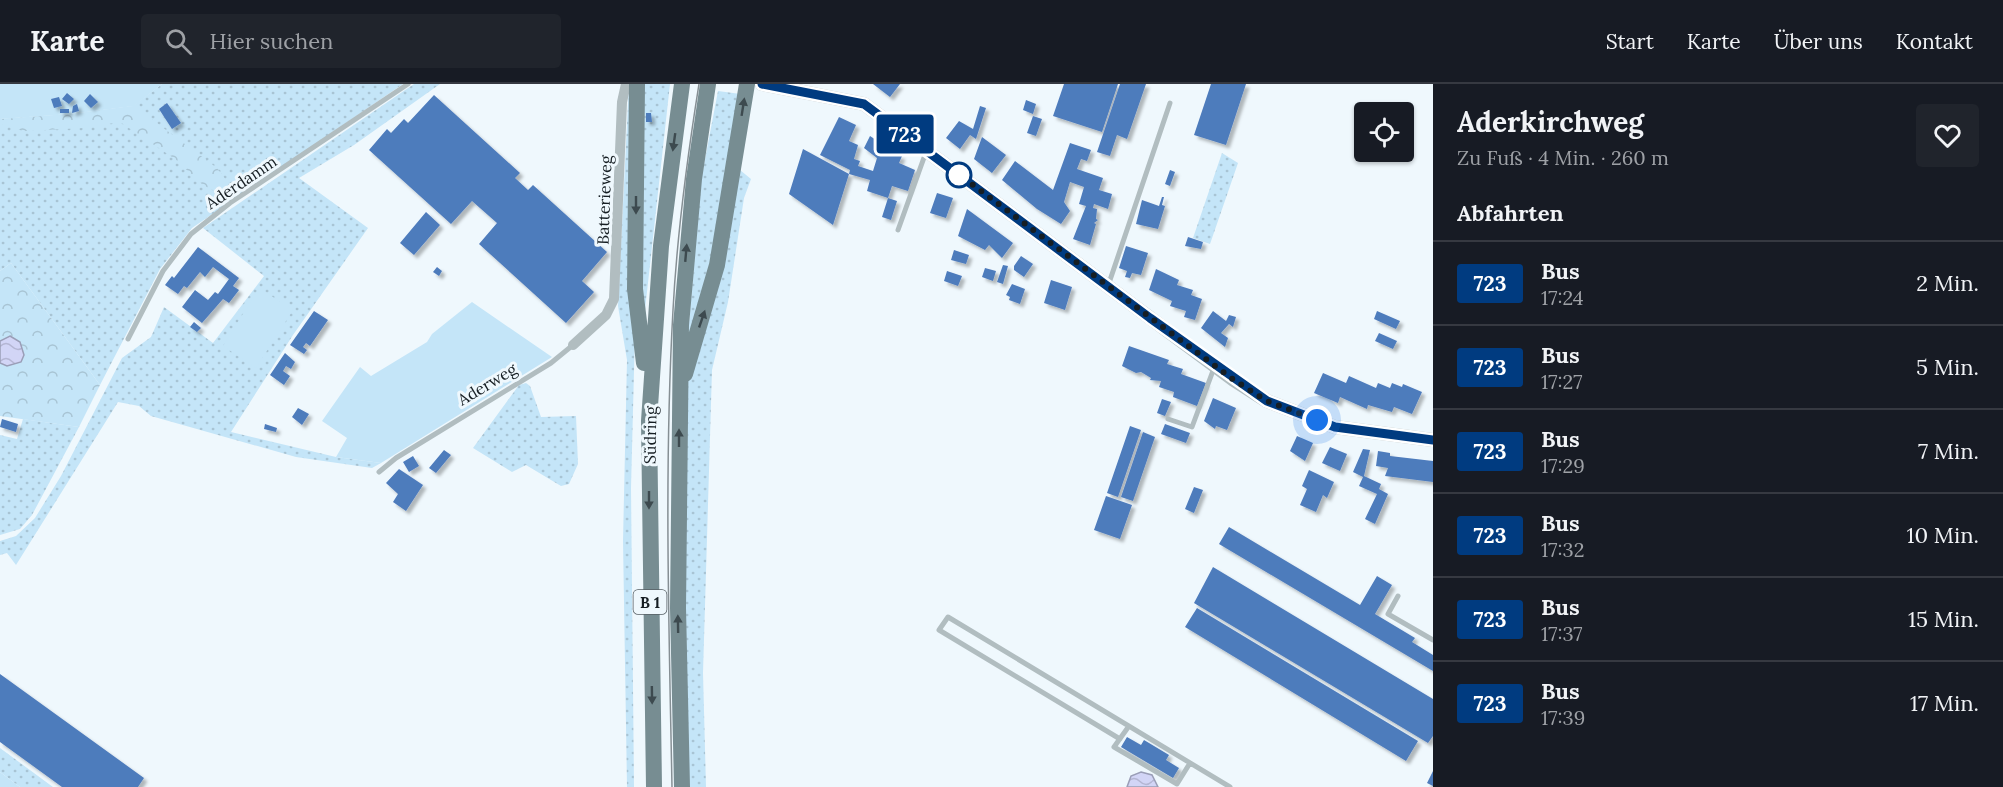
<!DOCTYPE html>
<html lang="de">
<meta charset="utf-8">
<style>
:root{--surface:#171b24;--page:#20242c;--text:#f1f3f6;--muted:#9ea1a6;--line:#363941}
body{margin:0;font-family:Lora,serif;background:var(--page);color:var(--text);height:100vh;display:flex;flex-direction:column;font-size:22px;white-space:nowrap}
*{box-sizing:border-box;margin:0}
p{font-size:20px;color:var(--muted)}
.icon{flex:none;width:33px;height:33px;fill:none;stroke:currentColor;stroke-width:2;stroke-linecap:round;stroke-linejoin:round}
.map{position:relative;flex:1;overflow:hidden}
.sheet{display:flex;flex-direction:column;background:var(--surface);width:570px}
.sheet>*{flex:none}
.badge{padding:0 12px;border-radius:4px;font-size:21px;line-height:39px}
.tools{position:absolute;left:1354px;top:18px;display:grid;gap:12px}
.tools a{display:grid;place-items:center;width:60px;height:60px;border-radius:6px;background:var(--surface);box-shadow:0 2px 4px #0004;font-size:30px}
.you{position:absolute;width:30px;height:30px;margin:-15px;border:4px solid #fff;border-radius:50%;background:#1a73e8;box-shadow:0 0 0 9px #1a73e833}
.map>.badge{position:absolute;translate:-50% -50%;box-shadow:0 0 0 3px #fff}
h2{padding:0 24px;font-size:22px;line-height:54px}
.round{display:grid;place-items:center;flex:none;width:63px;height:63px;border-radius:6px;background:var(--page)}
.headline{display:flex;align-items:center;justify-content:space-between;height:102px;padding:0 24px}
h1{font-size:28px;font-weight:700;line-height:45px}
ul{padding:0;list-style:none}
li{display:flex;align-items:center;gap:18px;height:84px;padding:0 24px;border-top:2px solid var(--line)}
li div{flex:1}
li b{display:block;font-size:22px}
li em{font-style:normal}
li .badge{min-width:66px;font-weight:700;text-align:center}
header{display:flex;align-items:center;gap:36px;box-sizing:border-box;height:84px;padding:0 30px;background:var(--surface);border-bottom:2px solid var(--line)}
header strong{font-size:28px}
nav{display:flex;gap:33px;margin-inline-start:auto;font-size:21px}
.search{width:420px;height:54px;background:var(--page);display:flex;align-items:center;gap:15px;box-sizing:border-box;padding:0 21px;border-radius:6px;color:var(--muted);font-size:22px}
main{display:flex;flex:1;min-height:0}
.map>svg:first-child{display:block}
.grass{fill:url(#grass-dots)}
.forest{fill:url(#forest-crowns)}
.garden{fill:#c4e5f8}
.water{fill:url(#water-waves);stroke:#9a9eb7;stroke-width:1.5}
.building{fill:#4e7bbc;filter:url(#shadow)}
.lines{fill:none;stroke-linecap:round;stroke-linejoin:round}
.service{stroke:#b1bdc0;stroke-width:5}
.minor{stroke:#b1bdc0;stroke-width:10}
.tertiary{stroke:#b1bdc0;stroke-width:14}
.primary{stroke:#778d92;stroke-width:16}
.tram{stroke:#868f94;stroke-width:1.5}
.oneway{fill:#3d4a4f}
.line-casing{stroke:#fff;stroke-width:14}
.line{stroke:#003b80;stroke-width:9}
.walk{stroke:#161e23;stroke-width:6;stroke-dasharray:0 10.8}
.stop-dot{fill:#fff;stroke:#003b80;stroke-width:3}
.labels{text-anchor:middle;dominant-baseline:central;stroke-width:6;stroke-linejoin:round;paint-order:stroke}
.shield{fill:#eff8fd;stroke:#575f64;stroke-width:1.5}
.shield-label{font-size:15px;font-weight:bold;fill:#161e23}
.street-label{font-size:16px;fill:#161e23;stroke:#eff8fd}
</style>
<header>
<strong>Karte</strong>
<div class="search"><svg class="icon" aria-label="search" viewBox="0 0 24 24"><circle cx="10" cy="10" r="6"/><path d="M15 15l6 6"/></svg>Hier suchen</div>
<nav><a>Start</a><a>Karte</a><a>Über uns</a><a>Kontakt</a></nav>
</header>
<main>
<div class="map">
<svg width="1433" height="703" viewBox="0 0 1433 703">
<defs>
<pattern id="grass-dots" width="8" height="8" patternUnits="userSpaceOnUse" patternTransform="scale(1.5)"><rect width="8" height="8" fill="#c4e5f8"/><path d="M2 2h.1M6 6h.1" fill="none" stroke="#a8c4d4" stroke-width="1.8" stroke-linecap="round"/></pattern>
<pattern id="forest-crowns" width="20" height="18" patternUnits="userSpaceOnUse" patternTransform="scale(1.5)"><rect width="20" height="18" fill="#c4e5f8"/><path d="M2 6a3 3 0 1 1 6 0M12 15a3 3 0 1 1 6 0" fill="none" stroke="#a8c4d4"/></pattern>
<pattern id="water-waves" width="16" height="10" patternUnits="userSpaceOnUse" patternTransform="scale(1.5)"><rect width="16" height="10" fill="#d2d5f6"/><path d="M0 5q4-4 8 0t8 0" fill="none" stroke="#b4b6d3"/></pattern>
<filter id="shadow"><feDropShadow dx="3.5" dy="3.5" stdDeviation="1.5" flood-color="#0004"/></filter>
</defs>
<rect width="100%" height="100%" fill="#eff8fd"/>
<path class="grass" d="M 162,0 L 403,0 L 192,144 L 160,185 L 100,301 L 11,179 L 0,187 L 0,35 L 71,30 L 133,22 Z
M 414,0 L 440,0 L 354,61 L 299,94 L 368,144 L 293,251 L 231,348 L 336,373 L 381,379 L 372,384 L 296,373 L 151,332 L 139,322 L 118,318 L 16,481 L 7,469 L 0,471 L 0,457 L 16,452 L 35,434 L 61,392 L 122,274 L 151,253 L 164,223 L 213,259 L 264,192 L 203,144 Z
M 629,0 L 635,248 L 631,404 L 634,703 L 627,703 L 623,457 L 627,276 L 618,222 Z
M 642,0 L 670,0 L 644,235 L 641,156 Z
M 718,7 L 748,11 L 740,86 L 751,95 L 744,114 L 728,218 L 712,286 L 703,589 L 706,703 L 688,703 L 683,311 L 701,96 Z
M 1222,69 L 1238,79 L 1210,160 L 1193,154 Z
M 526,299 L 530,302 L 541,333 L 576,332 L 578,380 L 569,400 L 561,402 L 526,381 L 512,388 L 473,364 L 519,301 Z
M 23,335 L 79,343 L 32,431 L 20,445 L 0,451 L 0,351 L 17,355 Z
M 0,664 L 53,703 L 20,703 L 0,688 Z"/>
<path class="forest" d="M 134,22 L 217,84 L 238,112 L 228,114 L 203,101 L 175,75 L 120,38 L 84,44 L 25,47 L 0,40 L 0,35 L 71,30 Z
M 11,179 L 100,301 L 79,343 L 0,332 L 0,187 Z"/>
<path class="garden" d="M 0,0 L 162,0 L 134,22 L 71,30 L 0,35 Z
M 259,204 L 293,226 L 256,284 L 223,262 Z
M 472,218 L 552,273 L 381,379 L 336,373 L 347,354 L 322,337 L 360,283 L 371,292 L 427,258 L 432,250 Z
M 0,688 L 20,703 L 0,703 Z"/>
<path class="water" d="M 10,252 L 20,258 L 24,271 L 21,278 L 7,282 L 0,279 L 0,257 Z
M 1141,688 L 1152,691 L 1158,703 L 1127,703 L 1131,692 Z"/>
<path class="building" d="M 873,0 L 900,0 L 890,13 Z
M 1064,0 L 1118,0 L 1102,48 L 1053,32 Z
M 1120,0 L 1146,0 L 1127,55 L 1117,51 L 1110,72 L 1097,68 Z
M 1211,0 L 1246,0 L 1226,61 L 1194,51 Z
M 67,9 L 74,15 L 69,20 L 62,15 Z
M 90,10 L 98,18 L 91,24 L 84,17 Z
M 434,11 L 520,89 L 515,94 L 528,106 L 533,101 L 607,168 L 582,197 L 594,208 L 566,239 L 479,160 L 497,139 L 472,117 L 451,140 L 369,66 L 387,45 L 391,49 L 404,35 L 408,39 Z
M 59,13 L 62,22 L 54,24 L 51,15 Z
M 1026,16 L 1036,20 L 1033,30 L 1023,26 Z
M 167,19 L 181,39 L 172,45 L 159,25 Z
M 77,20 L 79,27 L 72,29 L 73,22 Z
M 980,22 L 986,24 L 976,55 L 970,51 L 960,65 L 946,54 L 959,37 L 973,45 Z
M 60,25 L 69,25 L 69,29 L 60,29 Z
M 646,29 L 651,29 L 652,38 L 646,38 Z
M 1033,32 L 1042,35 L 1036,52 L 1027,49 Z
M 839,33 L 856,41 L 849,57 L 858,61 L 854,75 L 860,77 L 858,82 L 873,87 L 877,74 L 864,64 L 870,52 L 882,60 L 880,66 L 902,72 L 899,79 L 915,86 L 908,107 L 892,102 L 888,114 L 897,117 L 891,136 L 882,133 L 888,114 L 867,107 L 870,96 L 849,90 L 850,86 L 820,71 Z
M 982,53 L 1006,71 L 992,89 L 974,75 Z
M 1070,59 L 1091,66 L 1087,77 L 1081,75 L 1077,85 L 1103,94 L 1099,106 L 1112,110 L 1108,125 L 1094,120 L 1093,124 L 1097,125 L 1096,135 L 1098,136 L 1094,139 L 1096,140 L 1090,161 L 1073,155 L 1086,122 L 1079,120 L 1084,103 L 1070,98 L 1064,118 L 1070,127 L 1061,140 L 1037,125 L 1002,96 L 1015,77 L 1053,106 Z
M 803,65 L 849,90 L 833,141 L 789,110 Z
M 1170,86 L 1175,88 L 1170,102 L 1165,100 Z
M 937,109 L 953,114 L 946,134 L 930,129 Z
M 1162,113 L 1164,113 L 1162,121 L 1165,122 L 1158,145 L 1136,140 L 1142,116 L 1159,122 Z
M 967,125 L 1013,159 L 1002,174 L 989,161 L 985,166 L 958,152 Z
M 426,128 L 440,141 L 414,171 L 400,159 Z
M 1188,153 L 1203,158 L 1201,165 L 1185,162 Z
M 1126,162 L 1148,169 L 1141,191 L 1132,189 L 1130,194 L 1125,193 L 1127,187 L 1119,184 Z
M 198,163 L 239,194 L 233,202 L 239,206 L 229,219 L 223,215 L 202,239 L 182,223 L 195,206 L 208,216 L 215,208 L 218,210 L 229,195 L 213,183 L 205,193 L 200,188 L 187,204 L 184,202 L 178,210 L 165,201 L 172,192 L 174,194 Z
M 954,166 L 969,171 L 966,180 L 951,176 Z
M 1021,172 L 1033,180 L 1024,193 L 1014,186 L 1014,182 Z
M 1003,181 L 1008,182 L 1003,200 L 997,198 Z
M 437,183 L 442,187 L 439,192 L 433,188 Z
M 985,184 L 996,187 L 993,197 L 982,193 Z
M 1156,185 L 1179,196 L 1177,201 L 1193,206 L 1191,211 L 1202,215 L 1195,236 L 1184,233 L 1186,227 L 1170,222 L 1172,217 L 1149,206 Z
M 947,187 L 962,192 L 958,202 L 944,197 Z
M 1051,196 L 1072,203 L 1065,226 L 1044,219 Z
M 1012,200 L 1025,205 L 1020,220 L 1009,216 L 1010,213 L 1006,211 Z
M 314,227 L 328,236 L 310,262 L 306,259 L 303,263 L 307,266 L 304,270 L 290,261 Z
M 1213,227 L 1226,237 L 1229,231 L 1236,233 L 1233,243 L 1229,240 L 1221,249 L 1228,254 L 1225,263 L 1201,244 Z
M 1377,227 L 1400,237 L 1396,245 L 1374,235 Z
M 194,238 L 201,244 L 197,248 L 190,243 Z
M 1379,249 L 1397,257 L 1393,265 L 1375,257 Z
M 1129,262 L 1169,276 L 1167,280 L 1183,285 L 1181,290 L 1206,299 L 1197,322 L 1173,313 L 1174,308 L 1159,303 L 1161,297 L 1150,296 L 1151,294 L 1141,288 L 1136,289 L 1122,282 Z
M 285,269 L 295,278 L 291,285 L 286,282 L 283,287 L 290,292 L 284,301 L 270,291 Z
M 1323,289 L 1346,299 L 1349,292 L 1376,304 L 1378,299 L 1390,304 L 1392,299 L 1402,303 L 1403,300 L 1422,308 L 1412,330 L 1394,323 L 1392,328 L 1368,321 L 1367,325 L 1340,313 L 1338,319 L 1314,309 Z
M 1213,314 L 1236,324 L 1227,346 L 1216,342 L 1215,345 L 1204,337 Z
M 1162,315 L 1171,318 L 1165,332 L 1157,329 Z
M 298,324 L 309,330 L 302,341 L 292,333 Z
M 2,335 L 18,340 L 16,348 L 0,343 Z
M 265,340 L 277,344 L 276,348 L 264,345 Z
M 1165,340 L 1190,349 L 1186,359 L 1161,350 Z
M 1130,342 L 1141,346 L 1118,413 L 1107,409 Z
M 1143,348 L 1155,353 L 1133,417 L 1121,413 Z
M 1297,352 L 1313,359 L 1305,377 L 1290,367 Z
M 1330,363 L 1347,370 L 1340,387 L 1322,379 Z
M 1363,365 L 1370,366 L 1364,392 L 1381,400 L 1379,405 L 1388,410 L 1375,440 L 1365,435 L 1377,410 L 1359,402 L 1363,393 L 1353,388 Z
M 444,366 L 451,371 L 436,389 L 429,384 Z
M 1378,367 L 1390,369 L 1390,372 L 1433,377 L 1433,398 L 1385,392 L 1388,384 L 1376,382 Z
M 413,372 L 419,382 L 409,388 L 403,378 Z
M 399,385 L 423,401 L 406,427 L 393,418 L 398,410 L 386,399 Z
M 1309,386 L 1334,398 L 1327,414 L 1323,411 L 1316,428 L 1300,421 L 1307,405 L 1302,402 Z
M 1194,403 L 1203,406 L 1194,429 L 1185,425 Z
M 1106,412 L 1132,421 L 1120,455 L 1094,446 Z
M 1229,443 L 1360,521 L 1377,492 L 1392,501 L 1375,530 L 1415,554 L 1412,558 L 1433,571 L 1433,587 L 1219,460 Z
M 1213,483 L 1433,615 L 1433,652 L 1428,659 L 1194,519 Z
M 1197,524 L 1418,657 L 1406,677 L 1185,543 Z
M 0,590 L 144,694 L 138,703 L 62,703 L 0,658 Z
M 1127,653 L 1141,661 L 1144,656 L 1169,671 L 1166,676 L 1179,684 L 1173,694 L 1121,663 Z
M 1433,687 L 1433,702 L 1427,699 Z"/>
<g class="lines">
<path class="service" d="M 898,146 L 926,68
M 1108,202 L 1170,19
M 128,255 L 163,187 L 191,150 L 230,119 L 408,0
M 1168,335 L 1192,343 L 1214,284
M 379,388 L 396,374 L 551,279 L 573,261
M 1398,512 L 1388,530 L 1433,556
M 1129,642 L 1114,663 L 1177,700 L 1190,679
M 1120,655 L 939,546 L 948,533 L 1230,703"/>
<path class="minor" d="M 573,261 L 606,231 L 614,215 L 622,18 L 626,0"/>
<path class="tertiary" d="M 762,0 L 864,20 L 1134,222 L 1234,296 L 1267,317 L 1335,343 L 1433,356"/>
<path class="primary" d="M 637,0 L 635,205 L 644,279
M 685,290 L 717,181 L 747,0
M 654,703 L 649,337 L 661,162 L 682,0
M 682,703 L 678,524 L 681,241 L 694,95 L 708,0"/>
<path class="tram" d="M 672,703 C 669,544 664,385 673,226 C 677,150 687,75 699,0"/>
</g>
<defs><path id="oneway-solid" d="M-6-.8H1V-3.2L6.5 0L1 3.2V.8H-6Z" transform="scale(1.5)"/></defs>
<g class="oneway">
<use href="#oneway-solid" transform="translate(743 23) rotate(-81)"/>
<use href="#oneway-solid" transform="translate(674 58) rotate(98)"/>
<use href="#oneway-solid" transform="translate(636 121) rotate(90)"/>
<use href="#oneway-solid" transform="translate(686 169) rotate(-85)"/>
<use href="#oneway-solid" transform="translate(702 235) rotate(-71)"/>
<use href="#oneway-solid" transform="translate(679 354) rotate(-90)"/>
<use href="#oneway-solid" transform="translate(649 416) rotate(90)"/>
<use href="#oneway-solid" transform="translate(678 540) rotate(-91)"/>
<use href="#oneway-solid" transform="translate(652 611) rotate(89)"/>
</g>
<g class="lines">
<g class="line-casing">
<path id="line" d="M 762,0 L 864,20 L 1150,234 L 1267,317 L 1335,343 L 1433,356"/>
</g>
<use href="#line" class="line"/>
<path class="walk" d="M 959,91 L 953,86 L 1234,296 L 1267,317 L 1317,336"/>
</g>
<circle class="stop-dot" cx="959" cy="91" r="12"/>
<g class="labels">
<rect class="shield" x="633.5" y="506" width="33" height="24" rx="4.5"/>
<g class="shield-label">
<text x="650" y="518">B 1</text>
</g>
<g class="street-label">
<text transform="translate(241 98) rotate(-34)">Aderdamm</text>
<text transform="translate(604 116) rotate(-88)">Batterieweg</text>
<text transform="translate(487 300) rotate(-31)">Aderweg</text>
<text transform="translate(650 351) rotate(-89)">Südring</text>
</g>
</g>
</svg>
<div class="tools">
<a><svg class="icon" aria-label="locate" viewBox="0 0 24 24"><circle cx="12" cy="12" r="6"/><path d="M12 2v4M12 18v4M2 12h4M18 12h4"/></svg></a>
</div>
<div class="you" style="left:1317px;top:336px"></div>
<b class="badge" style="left:905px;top:50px;background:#003b80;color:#fff">723</b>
</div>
<section class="sheet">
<div class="headline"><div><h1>Aderkirchweg</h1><p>Zu Fuß · 4 Min. · 260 m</p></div><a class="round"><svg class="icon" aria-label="heart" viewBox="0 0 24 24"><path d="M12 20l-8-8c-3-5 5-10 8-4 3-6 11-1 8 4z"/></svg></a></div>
<h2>Abfahrten</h2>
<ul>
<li><span class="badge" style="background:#003b80;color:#fff">723</span><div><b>Bus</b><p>17:24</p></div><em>2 Min.</em></li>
<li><span class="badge" style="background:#003b80;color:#fff">723</span><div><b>Bus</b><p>17:27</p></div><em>5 Min.</em></li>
<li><span class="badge" style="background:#003b80;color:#fff">723</span><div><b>Bus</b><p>17:29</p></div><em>7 Min.</em></li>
<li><span class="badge" style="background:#003b80;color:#fff">723</span><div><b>Bus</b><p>17:32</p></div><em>10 Min.</em></li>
<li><span class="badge" style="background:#003b80;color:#fff">723</span><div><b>Bus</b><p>17:37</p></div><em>15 Min.</em></li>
<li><span class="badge" style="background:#003b80;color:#fff">723</span><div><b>Bus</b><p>17:39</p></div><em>17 Min.</em></li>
</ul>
</section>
</main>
